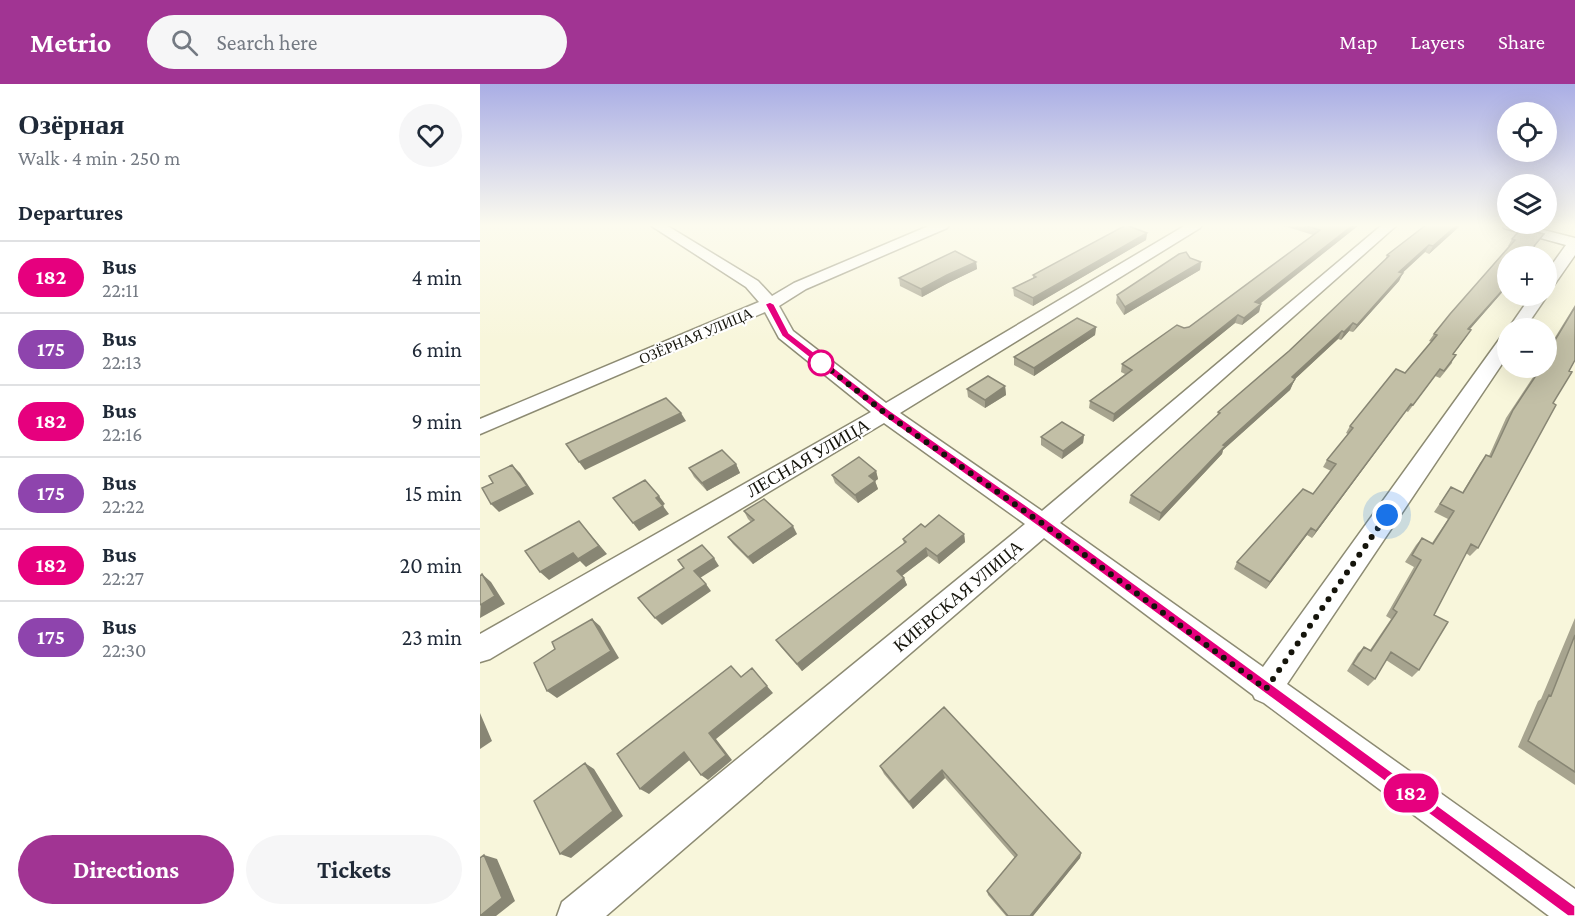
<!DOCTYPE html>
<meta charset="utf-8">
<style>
:root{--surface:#fff;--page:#f6f6f7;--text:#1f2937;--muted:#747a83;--line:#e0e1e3;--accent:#a13493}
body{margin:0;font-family:"Crimson Pro",serif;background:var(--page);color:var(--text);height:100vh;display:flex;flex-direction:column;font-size:22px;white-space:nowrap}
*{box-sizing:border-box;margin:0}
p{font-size:20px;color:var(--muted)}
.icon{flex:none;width:33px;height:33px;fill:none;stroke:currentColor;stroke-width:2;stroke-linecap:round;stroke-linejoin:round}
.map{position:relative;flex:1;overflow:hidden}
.drawer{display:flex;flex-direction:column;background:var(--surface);width:480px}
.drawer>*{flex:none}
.badge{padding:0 12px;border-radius:20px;font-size:21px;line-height:39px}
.tools{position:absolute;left:1017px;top:18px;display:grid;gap:12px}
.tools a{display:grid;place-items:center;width:60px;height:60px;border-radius:50%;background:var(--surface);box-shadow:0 6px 24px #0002;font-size:30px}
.you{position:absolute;width:30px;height:30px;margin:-15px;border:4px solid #fff;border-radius:50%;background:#1a73e8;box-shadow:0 0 0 9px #1a73e833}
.map>.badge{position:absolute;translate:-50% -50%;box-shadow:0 0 0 3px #fff}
h2{padding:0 18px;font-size:22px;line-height:54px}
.round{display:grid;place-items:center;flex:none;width:63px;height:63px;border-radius:32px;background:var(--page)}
.overview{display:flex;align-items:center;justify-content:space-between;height:102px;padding:0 18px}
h1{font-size:28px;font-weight:700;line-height:45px}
.button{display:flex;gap:12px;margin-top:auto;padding:12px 18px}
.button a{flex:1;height:69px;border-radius:36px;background:var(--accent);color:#fff;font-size:24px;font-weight:700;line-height:69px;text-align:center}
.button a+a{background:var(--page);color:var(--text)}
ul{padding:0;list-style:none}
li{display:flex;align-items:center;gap:18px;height:72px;padding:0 18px;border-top:2px solid var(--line)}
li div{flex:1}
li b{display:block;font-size:22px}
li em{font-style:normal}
li .badge{min-width:66px;font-weight:700;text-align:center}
header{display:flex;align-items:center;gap:36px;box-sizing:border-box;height:84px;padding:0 30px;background:var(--accent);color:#fff}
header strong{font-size:28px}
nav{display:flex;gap:33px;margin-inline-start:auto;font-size:21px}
.search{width:420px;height:54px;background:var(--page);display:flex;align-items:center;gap:15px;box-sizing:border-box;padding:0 21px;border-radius:33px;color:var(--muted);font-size:22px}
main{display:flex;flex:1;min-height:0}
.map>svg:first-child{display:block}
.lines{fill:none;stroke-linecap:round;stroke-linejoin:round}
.minor-casing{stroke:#8d8b73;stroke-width:3}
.minor{fill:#fff;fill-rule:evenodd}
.wall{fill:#a7a48f}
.shaded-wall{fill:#888674}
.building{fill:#c2bfa6;stroke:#888674;stroke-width:1.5}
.line{fill:#e6007e;stroke:#fff;stroke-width:1.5}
.walk{stroke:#15140b;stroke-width:6;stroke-dasharray:0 10.8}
.stop-dot{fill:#fff;stroke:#e6007e;stroke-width:3}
.labels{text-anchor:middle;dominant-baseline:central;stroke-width:4.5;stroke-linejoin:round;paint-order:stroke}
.far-street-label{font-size:15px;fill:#15140b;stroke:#fff}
.street-label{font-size:18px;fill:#15140b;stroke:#fff}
</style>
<header>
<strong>Metrio</strong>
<div class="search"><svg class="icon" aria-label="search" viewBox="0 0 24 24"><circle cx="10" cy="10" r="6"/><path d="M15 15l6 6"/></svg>Search here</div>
<nav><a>Map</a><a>Layers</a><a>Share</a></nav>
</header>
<main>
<section class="drawer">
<div class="overview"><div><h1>Озёрная</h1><p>Walk · 4 min · 250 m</p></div><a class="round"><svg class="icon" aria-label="heart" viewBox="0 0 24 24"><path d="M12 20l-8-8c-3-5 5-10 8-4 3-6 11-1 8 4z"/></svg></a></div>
<h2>Departures</h2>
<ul>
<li><span class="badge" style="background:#e6007e;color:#fff">182</span><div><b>Bus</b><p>22:11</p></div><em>4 min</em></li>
<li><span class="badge" style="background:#8e44ad;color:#fff">175</span><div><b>Bus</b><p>22:13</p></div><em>6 min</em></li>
<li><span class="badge" style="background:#e6007e;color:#fff">182</span><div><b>Bus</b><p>22:16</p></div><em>9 min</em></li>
<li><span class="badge" style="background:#8e44ad;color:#fff">175</span><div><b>Bus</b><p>22:22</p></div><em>15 min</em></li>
<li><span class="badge" style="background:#e6007e;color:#fff">182</span><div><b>Bus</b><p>22:27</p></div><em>20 min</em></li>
<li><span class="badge" style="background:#8e44ad;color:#fff">175</span><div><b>Bus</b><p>22:30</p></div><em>23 min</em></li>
</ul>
<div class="button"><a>Directions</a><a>Tickets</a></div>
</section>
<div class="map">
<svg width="1095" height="832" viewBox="0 0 1095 832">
<rect width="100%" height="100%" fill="#f8f6db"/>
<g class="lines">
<g class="minor-casing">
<path id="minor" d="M 170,141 L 186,141 L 278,197 L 292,212 L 314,199 L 451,141 L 469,141 L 467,144 L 326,205 L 299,222 L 313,247 L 406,319 L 706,141 L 722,141 L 720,144 L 420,329 L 562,427 L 902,141 L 917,141 L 580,439 L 783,583 L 1021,253 L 1028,252 L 1028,271 L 807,600 L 1095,805 L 1095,832 L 1069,832 L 784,619 L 775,615 L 773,611 L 564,454 L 126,832 L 77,832 L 82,818 L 545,440 L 404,339 L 10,575 L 0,578 L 0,550 L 391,328 L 299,254 L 285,228 L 0,350 L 0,335 L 279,218 L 266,203 Z
M 1022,141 L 1044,141 L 1095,154 L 1095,171 L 1072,204 L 1066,206 L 1066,189 L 1086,161 L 1024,144 Z
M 1066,211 L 1067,212 L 1045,244 L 1028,245 L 1051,212 Z"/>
</g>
<use href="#minor" class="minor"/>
</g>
<path class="wall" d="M 801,141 L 879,141 L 780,220 L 781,220 L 779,228 L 762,241 L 755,239 L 633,338 L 609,324 L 610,317 L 645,290 L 641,288 L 642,280 L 704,244 L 709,243 L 833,151 Z
M 981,141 L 949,170 L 945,168 L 922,189 L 919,197 L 873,248 L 869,247 L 861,256 L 858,255 L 815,295 L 810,306 L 743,366 L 742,370 L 679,437 L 649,419 L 651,411 L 737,332 L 738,328 L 809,267 L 905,176 L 907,171 Z
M 1052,141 L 1073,141 L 1069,145 Z
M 667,149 L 666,156 L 553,222 L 534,212 L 533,204 L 553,194 L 553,191 Z
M 1064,150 L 1047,172 L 1028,172 L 1028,204 L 1027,205 L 1025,205 L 989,246 L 986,253 L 973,270 L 972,279 L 960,294 L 955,292 L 928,328 L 926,327 L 832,454 L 827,451 L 786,505 L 754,485 L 757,478 L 833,410 L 851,387 L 843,383 L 847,376 L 868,350 L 866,349 L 870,342 L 925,289 L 952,258 L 949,257 L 954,250 L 1029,162 L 1028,162 L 1032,155 Z
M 710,174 L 721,178 L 720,186 L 644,231 L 636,219 L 637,211 Z
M 496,178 L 497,185 L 468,199 L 442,213 L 420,202 L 419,194 Z
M 1095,221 L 1095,276 L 998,464 L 990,472 L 986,469 L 954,531 L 939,586 L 932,593 L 906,576 L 895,595 L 888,602 L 867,587 L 878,569 L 884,563 L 890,566 L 911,535 L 906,532 L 934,483 L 925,478 L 936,461 L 942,454 L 952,459 L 968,435 L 954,428 L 971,403 L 982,409 L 1000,379 L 1006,371 L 1009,372 L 1026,334 L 1059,284 L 1057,284 L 1066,284 L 1066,268 Z
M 616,243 L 615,251 L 554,292 L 534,281 L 534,273 Z
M 525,302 L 526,311 L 505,324 L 488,313 L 487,305 Z
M 604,351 L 603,359 L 582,375 L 561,361 L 561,353 Z
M 256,380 L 260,389 L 227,407 L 214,393 L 209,384 Z
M 396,387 L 398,395 L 395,397 L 398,405 L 378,419 L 355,399 L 352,391 Z
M 264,427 L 317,450 L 273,480 L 253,460 L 248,453 L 271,438 L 268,435 Z
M 445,443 L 484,450 L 485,458 L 459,480 L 448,472 L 422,492 L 424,494 L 427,501 L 322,587 L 301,563 L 296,556 L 424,460 L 423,455 Z
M 1095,534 L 1095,701 L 1038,663 L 1058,617 L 1061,615 Z
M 464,623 L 601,769 L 600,774 L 553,832 L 526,832 L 508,811 L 507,807 L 535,774 L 465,694 L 433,725 L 404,690 L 400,682 Z"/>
<path class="shaded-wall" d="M 873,141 L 879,141 L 773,225 L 775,218 Z
M 977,141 L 981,141 L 949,170 L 953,162 Z
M 667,149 L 666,156 L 553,222 L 553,214 Z
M 949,161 L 945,168 L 915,196 L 919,188 Z
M 496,178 L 497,185 L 468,199 L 442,213 L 441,205 L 467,191 Z
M 721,178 L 720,186 L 644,231 L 645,223 Z
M 923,189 L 919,197 L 873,248 L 877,241 Z
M 1028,200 L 1025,205 L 984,252 L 988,245 Z
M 781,220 L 779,228 L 762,241 L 764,234 Z
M 758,231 L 755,239 L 633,338 L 634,330 Z
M 873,239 L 869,247 L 861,256 L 864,248 Z
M 616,243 L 615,251 L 554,292 L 554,284 Z
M 862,247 L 858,255 L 815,295 L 810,306 L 743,366 L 742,370 L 679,437 L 681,429 L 743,361 L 812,293 Z
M 525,302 L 526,311 L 505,324 L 505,316 Z
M 931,320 L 926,327 L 832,454 L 836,447 Z
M 201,329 L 206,337 L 105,386 L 99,378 Z
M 604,351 L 603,359 L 582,375 L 583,367 Z
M 256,380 L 260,389 L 227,407 L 222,399 Z
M 32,381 L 40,389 L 54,410 L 19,428 L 11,420 Z
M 396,387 L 398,395 L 391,400 L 389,392 Z
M 395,397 L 398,405 L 378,419 L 375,411 Z
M 179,412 L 185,420 L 182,422 L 176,414 Z
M 183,422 L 189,430 L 159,447 L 153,439 Z
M 99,437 L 127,470 L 106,483 L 100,477 L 69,496 L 60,488 Z
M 313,442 L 317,450 L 273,480 L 268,473 Z
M 831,444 L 827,451 L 786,505 L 790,498 Z
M 484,450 L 485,458 L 459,480 L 457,472 Z
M 446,464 L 448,472 L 419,494 L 417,487 Z
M 234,474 L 239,482 L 220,494 L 214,487 Z
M 2,490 L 11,498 L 25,520 L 0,534 Z
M 424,494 L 427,501 L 322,587 L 317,580 Z
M 226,500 L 231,507 L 182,541 L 175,534 Z
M 112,535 L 120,542 L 139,574 L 77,614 L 67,607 Z
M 287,602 L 293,609 L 236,655 L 252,676 L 228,696 L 221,691 L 229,649 Z
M 0,629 L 12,657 L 0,665 Z
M 204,668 L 212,674 L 169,710 L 160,705 Z
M 105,679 L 114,685 L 143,732 L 91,774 L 80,770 Z
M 462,686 L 465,694 L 433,725 L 429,718 Z
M 601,769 L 600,774 L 553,832 L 550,832 Z
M 4,771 L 17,775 L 35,817 L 16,832 L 0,832 Z"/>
<path class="building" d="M 646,141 L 667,149 L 553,214 L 533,204 L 556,193 L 553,191 Z
M 824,141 L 873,141 L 775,218 L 781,220 L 764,234 L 758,231 L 634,330 L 610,317 L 652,286 L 642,280 L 697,241 L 704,244 L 709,243 L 840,146 Z
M 946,141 L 977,141 L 953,162 L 949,161 L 919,188 L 923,189 L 877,241 L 873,239 L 864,248 L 862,247 L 812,293 L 815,295 L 813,298 L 743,361 L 745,362 L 681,429 L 651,411 L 740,329 L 738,328 L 809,267 L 909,172 L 907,171 Z
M 1042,144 L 1064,150 L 1046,172 L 1028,172 L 1028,200 L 988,245 L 991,246 L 973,270 L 976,271 L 964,287 L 960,285 L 933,321 L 931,320 L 836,447 L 831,444 L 790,498 L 757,478 L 823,405 L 833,410 L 856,380 L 847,376 L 873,344 L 870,342 L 916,285 L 925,289 L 957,251 L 954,250 L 970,230 L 1035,156 L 1032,155 Z
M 475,167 L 496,178 L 467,191 L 441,205 L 419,194 Z
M 706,168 L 710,174 L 721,178 L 645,223 L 637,211 L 699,170 Z
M 1095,223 L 1095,276 L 1089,287 L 1092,288 L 1073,319 L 1076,321 L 998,464 L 991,460 L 954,531 L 968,538 L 939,586 L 911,568 L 895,595 L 873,580 L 884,563 L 891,567 L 917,528 L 913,525 L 941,476 L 932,471 L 942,454 L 953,460 L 974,427 L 960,420 L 971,403 L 983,409 L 1006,371 L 1011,373 L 1033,326 L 1061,284 L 1066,284 L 1066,271 Z
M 597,234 L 616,243 L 554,284 L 534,273 Z
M 508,292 L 525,302 L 505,316 L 487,305 Z
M 186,314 L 201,329 L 99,378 L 86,360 Z
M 582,338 L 604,351 L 583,367 L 561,353 Z
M 242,366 L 256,380 L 222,399 L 209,384 Z
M 379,373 L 396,387 L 389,392 L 395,397 L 375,411 L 352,391 Z
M 32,381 L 47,402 L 11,420 L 2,404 L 13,399 L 9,392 Z
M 165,396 L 179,412 L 176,414 L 183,422 L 153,439 L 133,414 Z
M 284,415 L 313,442 L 268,473 L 248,453 L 274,436 L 264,427 Z
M 459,431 L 484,450 L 457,472 L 446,464 L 417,487 L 424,494 L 317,580 L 296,556 L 426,458 L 423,455 L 441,440 L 445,443 Z
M 99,437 L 119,462 L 98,475 L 93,469 L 60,488 L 45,467 Z
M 222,461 L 234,474 L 214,487 L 226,500 L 175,534 L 158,514 L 204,484 L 198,476 Z
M 2,490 L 15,512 L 0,521 L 0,492 Z
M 112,535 L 131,567 L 67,607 L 54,579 L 75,565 L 72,558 Z
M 1095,551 L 1095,688 L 1048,657 L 1069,611 L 1071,612 Z
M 251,582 L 261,593 L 272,584 L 287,602 L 229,649 L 246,671 L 221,691 L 204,668 L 160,705 L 137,670 Z
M 464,623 L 601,769 L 550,832 L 528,832 L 507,807 L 537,771 L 462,686 L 429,718 L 400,682 Z
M 105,679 L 133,727 L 80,770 L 54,717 Z
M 4,771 L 22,814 L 0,832 L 0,774 Z"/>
<linearGradient id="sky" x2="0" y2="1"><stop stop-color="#aaaee5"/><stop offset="0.55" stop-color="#fcfbef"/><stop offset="1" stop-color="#fcfbef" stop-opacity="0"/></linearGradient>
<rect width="1095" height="257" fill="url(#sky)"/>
<path class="line" d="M 290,218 L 294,220 L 309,249 L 409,326 L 567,436 L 1095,822 L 1095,832 L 1088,832 L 559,443 L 402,331 L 302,252 L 285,220 Z"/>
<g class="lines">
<path class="walk" d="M 341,279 L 338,276 L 405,329 L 563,440 L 786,605 L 907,431"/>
</g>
<circle class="stop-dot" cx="341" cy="279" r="12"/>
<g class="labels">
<g class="far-street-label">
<text transform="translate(216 252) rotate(-23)">ОЗЁРНАЯ УЛИЦА</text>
</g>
<g class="street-label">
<text transform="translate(328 374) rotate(-30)">ЛЕСНАЯ УЛИЦА</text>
<text transform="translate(478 512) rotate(-40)">КИЕВСКАЯ УЛИЦА</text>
</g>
</g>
</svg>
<div class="tools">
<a><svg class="icon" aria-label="locate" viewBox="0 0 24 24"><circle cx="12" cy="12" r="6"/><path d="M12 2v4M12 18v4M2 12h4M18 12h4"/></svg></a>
<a><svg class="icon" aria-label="layers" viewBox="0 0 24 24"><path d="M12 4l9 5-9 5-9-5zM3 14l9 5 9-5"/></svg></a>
<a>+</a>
<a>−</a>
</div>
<div class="you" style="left:907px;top:431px"></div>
<b class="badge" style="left:931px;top:709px;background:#e6007e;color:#fff">182</b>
</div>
</main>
